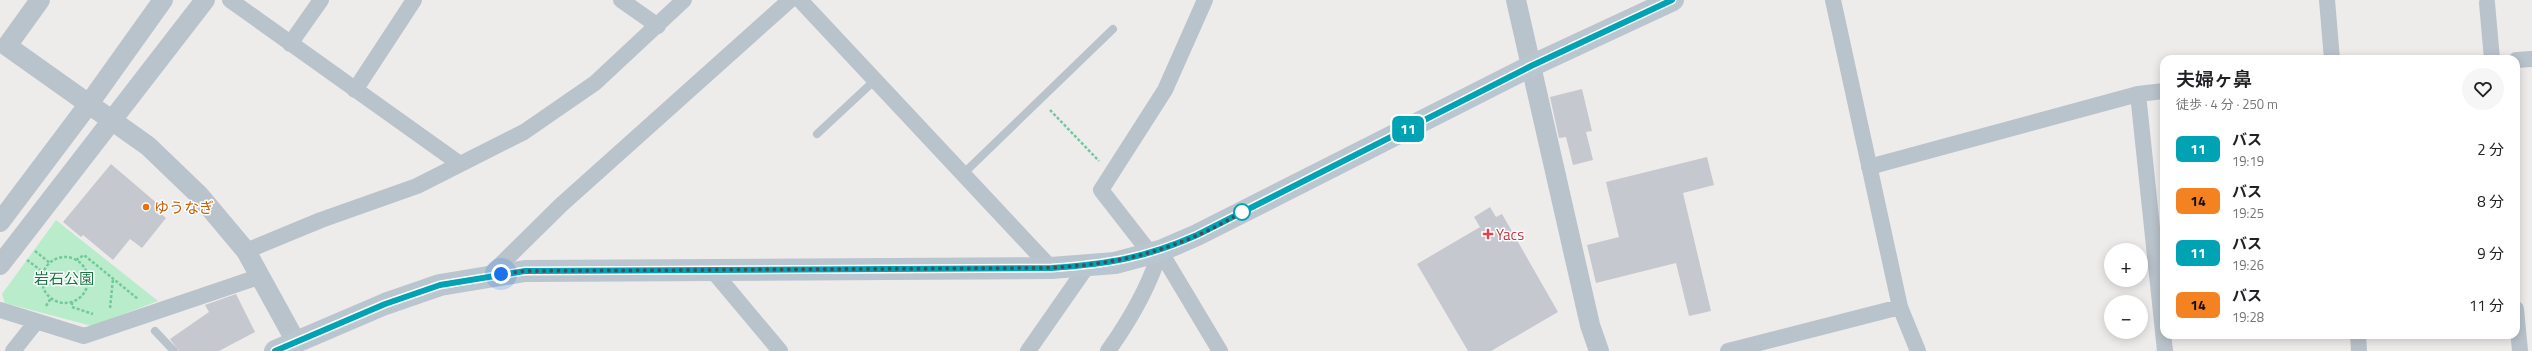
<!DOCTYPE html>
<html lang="ja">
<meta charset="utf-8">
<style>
:root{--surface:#fff;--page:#f6f6f6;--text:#202124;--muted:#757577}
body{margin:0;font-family:"Titillium Web","Noto Sans JP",sans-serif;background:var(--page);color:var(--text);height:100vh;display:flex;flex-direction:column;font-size:15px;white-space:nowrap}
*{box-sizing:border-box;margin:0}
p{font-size:13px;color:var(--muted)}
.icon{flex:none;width:22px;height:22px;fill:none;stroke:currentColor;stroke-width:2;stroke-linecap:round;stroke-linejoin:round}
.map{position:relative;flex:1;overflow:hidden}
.sheet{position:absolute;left:2160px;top:55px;width:360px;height:284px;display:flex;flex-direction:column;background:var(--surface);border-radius:12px;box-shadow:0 2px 10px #0003}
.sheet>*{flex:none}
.badge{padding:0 8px;border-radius:6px;font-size:14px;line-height:26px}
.fabs{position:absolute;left:2104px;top:243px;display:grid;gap:8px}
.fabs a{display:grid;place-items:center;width:44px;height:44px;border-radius:50%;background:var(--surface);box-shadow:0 2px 10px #0003;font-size:20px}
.you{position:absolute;width:20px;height:20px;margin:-10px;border:3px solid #fff;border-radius:50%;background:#1a73e8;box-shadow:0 0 0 6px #1a73e833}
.map>.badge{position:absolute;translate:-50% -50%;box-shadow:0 0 0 2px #fff}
.round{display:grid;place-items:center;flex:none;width:42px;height:42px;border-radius:21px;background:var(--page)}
.headline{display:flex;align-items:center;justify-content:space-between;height:68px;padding:0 16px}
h1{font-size:19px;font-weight:600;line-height:30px}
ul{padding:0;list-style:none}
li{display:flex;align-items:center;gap:12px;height:52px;padding:0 16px}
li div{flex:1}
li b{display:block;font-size:15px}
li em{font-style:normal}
li .badge{min-width:44px;font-weight:700;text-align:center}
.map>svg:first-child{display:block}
.green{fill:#b9eccb}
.building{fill:#c5c8ce}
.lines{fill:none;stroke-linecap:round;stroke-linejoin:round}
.path{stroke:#72c99b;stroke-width:2.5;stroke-dasharray:3 2;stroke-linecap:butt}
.service{stroke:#b9c3cb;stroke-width:8}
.minor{stroke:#b9c3cb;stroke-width:16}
.tertiary{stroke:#b9c3cb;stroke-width:20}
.secondary{stroke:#b9c5cf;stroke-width:22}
.line-casing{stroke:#fff;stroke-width:9}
.line{stroke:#00a3b4;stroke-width:6}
.walk{stroke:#444f58;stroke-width:4;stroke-dasharray:0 7.2}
.food-dot{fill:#e8710a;stroke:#fff;stroke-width:1.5}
.stop-dot{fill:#fff;stroke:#00a3b4;stroke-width:2}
.health-dot{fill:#e0444e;stroke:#fff;stroke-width:1.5}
.labels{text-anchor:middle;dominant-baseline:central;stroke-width:3;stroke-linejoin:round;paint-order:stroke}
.food-label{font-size:15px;fill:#c56008;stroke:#fff;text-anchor:start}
.health-label{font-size:15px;fill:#be3a42;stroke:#fff;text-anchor:start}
.park-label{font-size:15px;fill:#187643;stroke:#fff}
</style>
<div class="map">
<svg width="2532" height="351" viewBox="0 0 2532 351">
<rect width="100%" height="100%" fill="#eeebeb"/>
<path class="green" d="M 56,220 L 158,301 L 92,326 L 5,303 L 2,294 Z"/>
<path class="building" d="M 1582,89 L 1592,131 L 1586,132 L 1593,160 L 1573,165 L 1566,137 L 1559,138 L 1550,97 Z
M 1707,157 L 1714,185 L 1683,193 L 1711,311 L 1689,316 L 1676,263 L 1596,283 L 1587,245 L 1619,237 L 1606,182 Z
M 111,164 L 159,205 L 155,209 L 166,218 L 142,248 L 130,239 L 113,260 L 83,235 L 81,237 L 63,222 Z
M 1490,207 L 1496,217 L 1502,214 L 1558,312 L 1491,351 L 1468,351 L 1417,264 L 1480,227 L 1474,217 Z
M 236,294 L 255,332 L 219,351 L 179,351 L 170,339 L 209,312 L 205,305 Z"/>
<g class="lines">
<path class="path" d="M 1050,110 L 1099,161
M 35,251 L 50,263
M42 280a23 23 0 1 1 46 0a23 23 0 1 1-46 0Z
M 27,260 L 43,272
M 76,260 L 84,255 L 138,299
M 72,302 L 72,307 L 93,314
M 46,306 L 51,298
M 110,308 L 113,279"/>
<path class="service" d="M 817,134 L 875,80
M 963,174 L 1113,29
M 155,331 L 174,351"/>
<path class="minor" d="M 230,0 L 460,164
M 621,0 L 658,26
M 800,0 L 1051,268
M 1833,0 L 1900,307 L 1918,351
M 2327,0 L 2332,59
M 2487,3 L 2492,59
M 290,44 L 321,0
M 2516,60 L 2532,59
M 355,90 L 414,0
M 2138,94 L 2165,351
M 1869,167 L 2138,94 L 2164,91
M 246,251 L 321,220 L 417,186 L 524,132 L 595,83 L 684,0
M 1160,251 L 1220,351
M 1150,253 L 1101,190 L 1165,90 L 1205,0
M 713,271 L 780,351
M 489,276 L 561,205 L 790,0
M 2516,309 L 2520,351
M 0,310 L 84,336 L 261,276
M 2358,335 L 2359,351
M 13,351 L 36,322
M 1028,351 L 1088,265
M 1108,351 C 1130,320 1149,288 1160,251
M 1728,351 L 1900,307"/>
<path class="tertiary" d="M 40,0 L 7,46 L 148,146 L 199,195 L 246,251 L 295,340
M 1516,0 L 1590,325 L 1599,351
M 0,222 L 88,105 L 163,0
M 0,265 L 205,0"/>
<path class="secondary" d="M 275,351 L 385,304 L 440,285 L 525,271 L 1051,268 L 1115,263 L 1160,251 L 1197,235 L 1531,66 L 1673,0"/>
</g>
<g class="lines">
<g class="line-casing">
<path id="line" d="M 275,351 L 385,304 L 440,285 L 525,271 L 1052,268 C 1108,264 1145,258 1197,235 L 1531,66 L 1672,0"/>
</g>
<use href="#line" class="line"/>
<path class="walk" d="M 501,274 L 525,271 L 1036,268 C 1111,267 1178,251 1242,212"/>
</g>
<circle class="food-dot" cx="146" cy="207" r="4"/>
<circle class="stop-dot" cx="1242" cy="212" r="8"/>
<path class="health-dot" d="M1486 228h4v4h4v4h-4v4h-4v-4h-4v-4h4z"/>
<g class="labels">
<g class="food-label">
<text x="154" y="207">ゆうなぎ</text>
</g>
<g class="health-label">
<text x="1496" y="234">Yacs</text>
</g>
<g class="park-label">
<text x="64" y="278">岩石公園</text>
</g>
</g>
</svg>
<div class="fabs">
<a>+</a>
<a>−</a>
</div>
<div class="you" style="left:501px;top:274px"></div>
<b class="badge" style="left:1408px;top:129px;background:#00a3b4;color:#fff">11</b>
<section class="sheet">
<div class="headline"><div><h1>夫婦ヶ鼻</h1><p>徒歩 · 4 分 · 250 m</p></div><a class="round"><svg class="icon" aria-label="heart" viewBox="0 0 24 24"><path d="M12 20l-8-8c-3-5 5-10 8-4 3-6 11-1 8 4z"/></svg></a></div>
<ul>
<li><span class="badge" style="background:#00a3b4;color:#fff">11</span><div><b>バス</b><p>19:19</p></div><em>2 分</em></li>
<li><span class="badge" style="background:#f58220;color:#111">14</span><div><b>バス</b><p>19:25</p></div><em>8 分</em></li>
<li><span class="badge" style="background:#00a3b4;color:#fff">11</span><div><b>バス</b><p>19:26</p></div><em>9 分</em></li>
<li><span class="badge" style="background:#f58220;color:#111">14</span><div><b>バス</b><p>19:28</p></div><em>11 分</em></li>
</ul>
</section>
</div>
